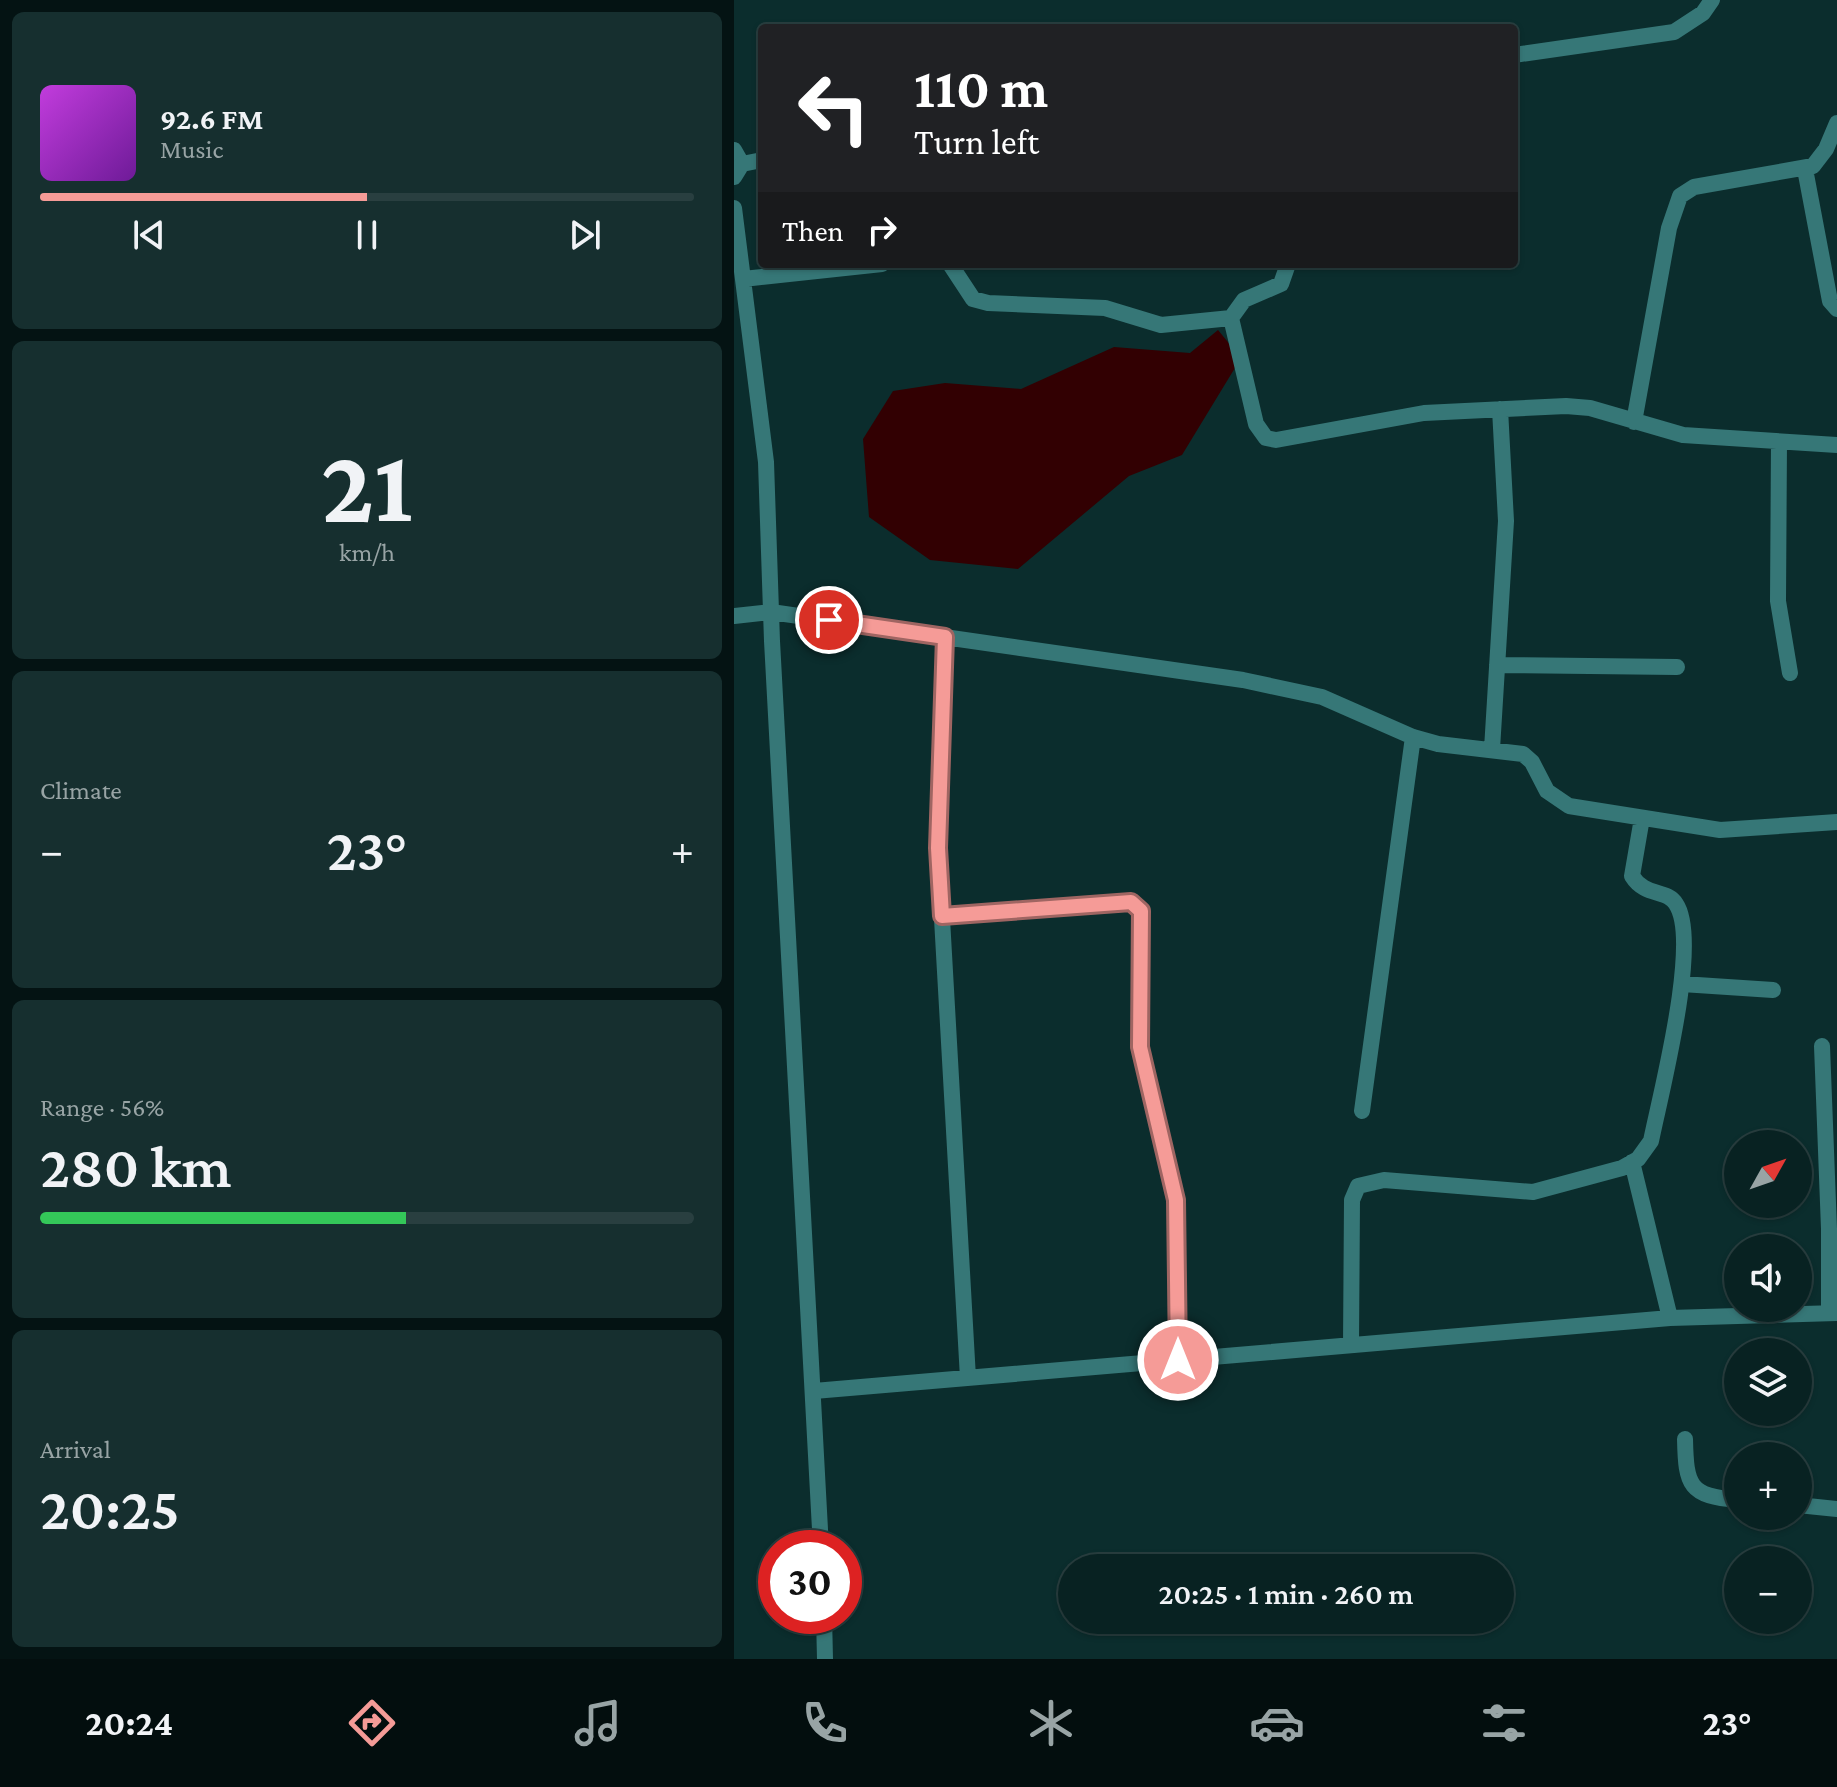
<!DOCTYPE html>
<meta charset="utf-8">
<style>
:root{--surface:#082222;--page:#162f2f;--text:#f1f3f6;--muted:#98a4a5;--line:#293f40;--accent:#f59b97}
body{margin:0;font-family:"Crimson Pro",serif;background:var(--page);color:var(--text);height:100vh;display:flex;flex-direction:column;font-size:30px;white-space:nowrap}
*{box-sizing:border-box;margin:0}
p{font-size:26px;color:var(--muted)}
.icon{flex:none;width:44px;height:44px;fill:none;stroke:currentColor;stroke-width:2;stroke-linecap:round;stroke-linejoin:round}
.map{position:relative;flex:1;overflow:hidden}
.panel{display:flex;flex-direction:column;gap:12px;padding:12px;background:#041313;width:734px}
.panel>*{flex:none}
.top-card{position:absolute;left:24px;top:24px;width:760px;height:244px;border-radius:8px;box-shadow:0 2px 6px #0004,0 0 0 2px var(--line);background:#202124;color:#fff;overflow:hidden}
.needle{width:52px;rotate:50deg}
.fabs{position:absolute;left:990px;top:1130px;display:grid;gap:16px}
.fabs a{display:grid;place-items:center;width:88px;height:88px;border-radius:50%;background:var(--surface);box-shadow:0 2px 6px #0004,0 0 0 2px var(--line);font-size:40px}
.speed{position:absolute;left:24px;top:1530px;display:flex;gap:16px;font-size:40px;font-weight:700;text-align:center}
.speed>*{display:grid;place-content:center;width:104px;height:104px;border-radius:50%;background:var(--surface);box-shadow:0 2px 6px #0004,0 0 0 2px var(--line);line-height:1}
.speed .limit{border:12px solid #d22;background:#fff;color:#111}
.pin{position:absolute;display:grid;place-items:center;width:68px;height:68px;color:#fff;margin:-34px;border:4px solid #fff;border-radius:50%;box-shadow:0 2px 8px #0007}
.me{position:absolute;width:88px;margin:-44px;rotate:0deg;stroke-linejoin:round;filter:drop-shadow(0 0 6px #0008)}
.turn{display:flex;align-items:center;gap:28px;height:168px;padding:0 24px;font-size:36px}
.turn .icon{width:104px;height:104px;stroke-width:2.5}
.turn b{display:block;font-size:56px;line-height:68px}
.then{display:flex;align-items:center;height:76px;padding:0 24px;background:#0003;gap:16px;font-size:30px}
.big{font-size:60px;font-weight:600;line-height:1.1}
.panel .widget{flex:1;display:flex;flex-direction:column;justify-content:center;gap:12px;min-width:0;padding:0 28px;border-radius:12px;background:var(--page)}
.panel .dial{align-items:center;gap:0}
.dial b{font-size:104px;line-height:1}
.song{display:flex;align-items:center;gap:24px}
.cover{width:96px;height:96px;border-radius:12px;background:linear-gradient(135deg,hsl(290 70% 55%),hsl(280 70% 35%))}
.played{height:8px;border-radius:4px;background:linear-gradient(90deg,var(--accent) 50%,var(--line) 50%)}
.keys{display:flex;justify-content:space-around;direction:ltr}
.heat{display:flex;justify-content:space-between;align-items:center;font-size:44px;direction:ltr}
.charge{height:12px;border-radius:6px;background:linear-gradient(90deg,#34c759 56%,var(--line) 0)}
.trip{position:absolute;left:324px;top:1554px;width:456px;height:80px;border-radius:40px;background:var(--surface);box-shadow:0 2px 6px #0004,0 0 0 2px var(--line);font-weight:600;line-height:80px;text-align:center}
.tabs{display:flex;height:128px;justify-content:space-around;align-items:center;background:#030e0e;color:var(--muted)}
.tabs .icon{width:56px;height:56px}
.tabs .current{color:var(--accent)}
.tabs b{font-size:36px;color:var(--text)}
main{display:flex;flex:1;min-height:0}
.map>svg:first-child{display:block}
.water{fill:#320002}
.lines{fill:none;stroke-linecap:round;stroke-linejoin:round}
.service{stroke:#367777;stroke-width:16}
.minor{stroke:#367777;stroke-width:16}
.route-casing{stroke:#9f6562;stroke-width:20}
.route{stroke:#f59b97;stroke-width:14}
</style>
<main>
<section class="panel">
<div class="widget">
<div class="song"><i class="cover"></i><div><b>92.6 FM</b><p>Music</p></div></div>
<div class="played"></div>
<div class="keys"><svg class="icon" aria-label="previous" viewBox="0 0 24 24"><path d="M18 5L8 12l10 7zM5 5v14"/></svg><svg class="icon" aria-label="pause" viewBox="0 0 24 24"><path d="M8 5v14M16 5v14"/></svg><svg class="icon" aria-label="next" viewBox="0 0 24 24"><path d="M6 5l10 7-10 7zM19 5v14"/></svg></div>
</div>
<div class="widget dial"><b>21</b><p>km/h</p></div>
<div class="widget"><p>Climate</p>
<div class="heat"><a>−</a><b class="big">23°</b><a>+</a></div>
</div>
<div class="widget"><p>Range · 56%</p><b class="big">280 km</b><div class="charge"></div></div>
<div class="widget"><p>Arrival</p><b class="big">20:25</b></div>
</section>
<div class="map">
<svg width="1103" height="1659" viewBox="0 0 1103 1659">
<rect width="100%" height="100%" fill="#0b2d2d"/>
<path class="water" d="M484 330 507 358 448 455 395 476 284 569 196 560 135 517 129 439 159 391 211 383 287 389 380 347 456 353Z"/>
<g class="lines">
<path class="service" d="M0 150 8 164"/>
<path class="minor" d="M780 55 940 32 969 13 978 0
M1071 169 1096 301 1103 309
M0 177 8 164 28 160
M0 208 32 462 38 641 87 1548
M216 264 239 299 254 303 371 308 427 325 497 318
M554 264 547 284 510 300 497 318 522 424 532 438 542 440 690 413 832 406 856 408 949 435 1103 445
M9 279 148 264
M900 422 935 228 946 196 960 187 1079 166 1092 149 1103 123
M1045 442 1044 601 1056 673
M0 616 37 612 509 680 588 697 679 737 704 744 789 754 798 762 813 791 835 806 986 830 1103 822
M211 637 204 848 234 1378
M763 665 943 667
M758 749 772 521 766 409
M208 916 397 902 407 911 406 1047 442 1200 444 1360
M948 984 1039 990
M1088 1046 1095 1229V1313
M628 1111 679 737
M898 1162 936 1318
M617 1345 618 1200 624 1186 650 1180 799 1192 888 1168 904 1159 917 1141C926 1096 967 941 942 904 933 889 911 897 898 876L908 818
M80 1391 936 1318 1103 1313
M951 1439C952 1486 955 1496 1004 1500
M1064 1505 1103 1509
M90 1616 91 1659"/>
</g>
<g class="lines">
<defs>
<path id="route" d="M95 620 211 637 204 848 208 916 397 902 407 911 406 1047 442 1200 444 1360"/>
</defs>
<use href="#route" class="route-casing"/>
<use href="#route" class="route"/>
</g>
</svg>
<div class="fabs">
<a><svg class="needle" viewBox="-14 -14 28 28"><path d="M0-13l5 13h-10z" fill="#e53935"/><path d="M0 13l5-13h-10z" fill="#98a4a5"/></svg></a>
<a><svg class="icon" aria-label="sound" viewBox="0 0 24 24"><path d="M4 9h4l5-4v14l-5-4H4zM17 9q2 3 0 6"/></svg></a>
<a><svg class="icon" aria-label="layers" viewBox="0 0 24 24"><path d="M12 4l9 5-9 5-9-5zM3 14l9 5 9-5"/></svg></a>
<a>+</a>
<a>−</a>
</div>
<div class="speed"><div class="limit">30</div></div>
<div class="pin" style="left:95px;top:620px;background:#d93025"><svg class="icon" aria-label="arrive" viewBox="0 0 24 24"><path d="M6 21V4h12l-3 4 3 4H6"/></svg></div>
<svg class="me" style="left:444px;top:1360px" viewBox="-20 -20 40 40"><circle r="17" fill="#f59b97" stroke="#fff" stroke-width="3"/><path d="M0-11L8 9 0 5-8 9z" fill="#fff"/></svg>
<div class="trip">20:25 · 1 min · 260 m</div>
<div class="top-card">
<div class="turn"><svg class="icon" aria-label="left" viewBox="0 0 24 24"><path d="M17 20v-9H6M10 6l-5 5 5 5"/></svg><div><b>110 m</b>Turn left</div></div>
<div class="then">Then<svg class="icon" aria-label="right" viewBox="0 0 24 24"><path d="M7 20v-9h11M14 6l5 5-5 5"/></svg></div>
</div>
</div>
</main>
<nav class="tabs">
<b>20:24</b>
<svg class="icon current" aria-label="directions" viewBox="0 0 24 24"><path d="M12 3l9 9-9 9-9-9zM9 14v-3h6M13 9l2 2-2 2"/></svg>
<svg class="icon" aria-label="music" viewBox="0 0 24 24"><path d="M9 18V5l10-2v13"/><circle cx="6" cy="18" r="3"/><circle cx="16" cy="16" r="3"/></svg>
<svg class="icon" aria-label="phone" viewBox="0 0 24 24"><path d="M5 4h4l2 5-3 2q2 4 5 5l2-3 5 2v4C11 20 4 13 5 4z"/></svg>
<svg class="icon" aria-label="climate" viewBox="0 0 24 24"><path d="M12 3v18M4 7l16 10M4 17L20 7"/></svg>
<svg class="icon" aria-label="car" viewBox="0 0 24 24"><path d="M5 17H2v-5l4-1 3-4h7l3 4 3 1v5h-3M9 17h6M6 11h13"/><circle cx="7" cy="17" r="2"/><circle cx="17" cy="17" r="2"/></svg>
<svg class="icon" aria-label="filters" viewBox="0 0 24 24"><path d="M4 7h16M4 17h16"/><circle cx="9" cy="7" r="2"/><circle cx="15" cy="17" r="2"/></svg>
<b>23°</b>
</nav>
